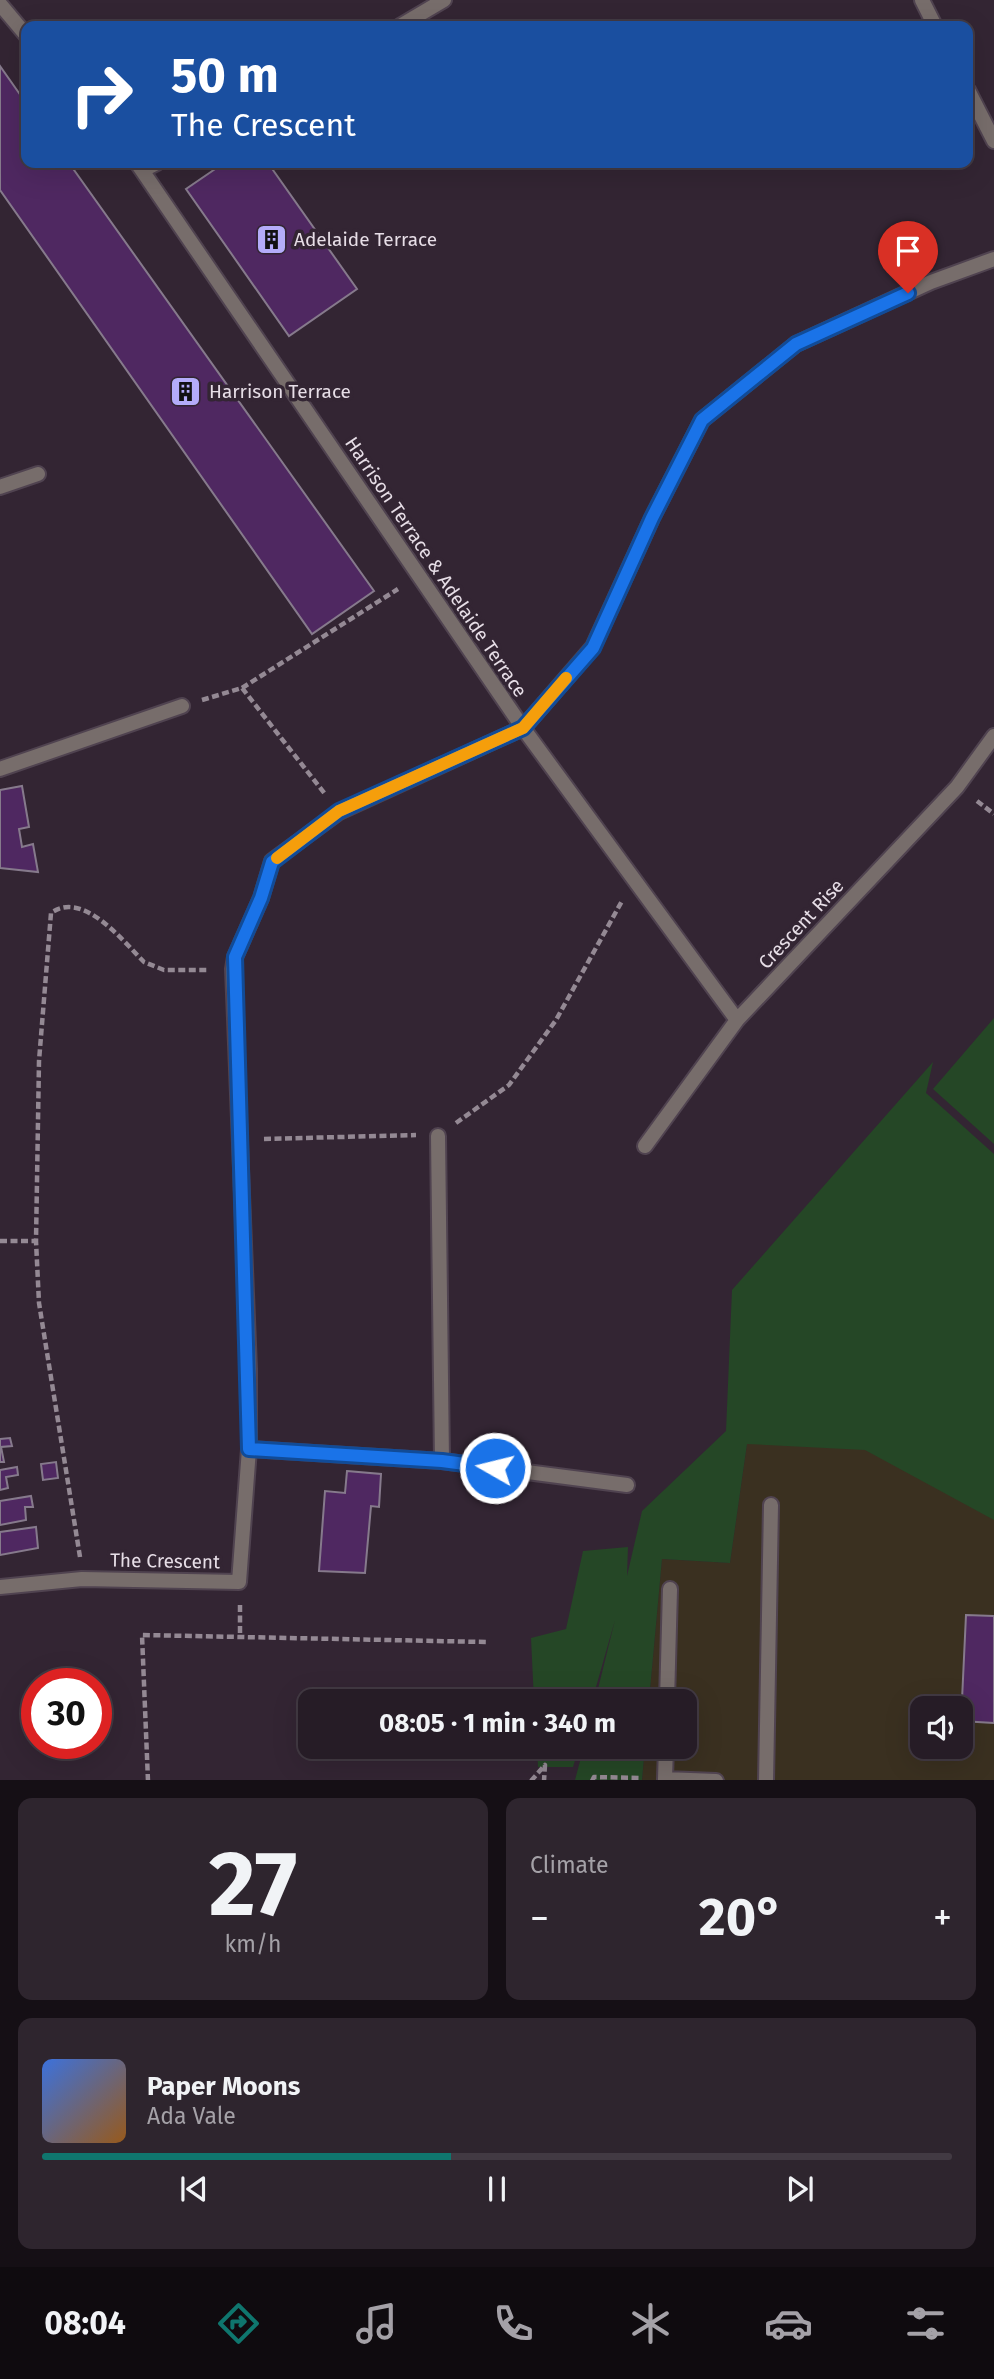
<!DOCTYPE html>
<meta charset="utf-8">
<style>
:root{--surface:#261c26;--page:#2e252e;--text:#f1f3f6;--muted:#a4a1a7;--line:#423a43;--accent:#0f766e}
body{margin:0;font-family:"Fira Sans",sans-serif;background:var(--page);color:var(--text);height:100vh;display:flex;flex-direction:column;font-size:26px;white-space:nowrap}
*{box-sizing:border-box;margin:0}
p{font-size:23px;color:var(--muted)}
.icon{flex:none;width:38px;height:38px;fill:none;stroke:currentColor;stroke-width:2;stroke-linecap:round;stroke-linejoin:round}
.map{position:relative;height:1780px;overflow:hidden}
.drawer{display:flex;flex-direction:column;gap:18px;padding:18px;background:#150f15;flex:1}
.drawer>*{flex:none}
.guide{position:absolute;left:21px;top:21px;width:952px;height:147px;border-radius:14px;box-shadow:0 7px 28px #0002,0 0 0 2px var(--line);background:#1a4fa0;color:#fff;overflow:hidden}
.buttons{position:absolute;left:910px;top:1696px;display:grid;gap:14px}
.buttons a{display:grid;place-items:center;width:63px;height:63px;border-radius:14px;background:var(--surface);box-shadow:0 7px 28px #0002,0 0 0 2px var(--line);font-size:35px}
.speed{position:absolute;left:21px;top:1668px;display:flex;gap:14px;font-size:35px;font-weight:700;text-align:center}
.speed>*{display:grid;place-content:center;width:91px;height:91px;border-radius:50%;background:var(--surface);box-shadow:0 7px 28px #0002,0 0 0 2px var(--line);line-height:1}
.speed .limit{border:10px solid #d22;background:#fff;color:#111}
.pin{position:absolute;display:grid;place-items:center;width:60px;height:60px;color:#fff;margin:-72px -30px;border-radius:50% 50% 50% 0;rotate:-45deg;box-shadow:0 0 7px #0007}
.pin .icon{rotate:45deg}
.me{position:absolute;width:77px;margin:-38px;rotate:278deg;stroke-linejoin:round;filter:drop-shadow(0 0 5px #0008)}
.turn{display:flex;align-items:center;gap:24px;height:147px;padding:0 35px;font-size:32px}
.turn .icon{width:91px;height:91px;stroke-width:2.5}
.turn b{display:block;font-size:49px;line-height:60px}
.big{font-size:52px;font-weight:700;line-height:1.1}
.drawer .widget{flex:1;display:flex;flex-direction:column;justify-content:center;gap:10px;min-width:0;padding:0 24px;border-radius:14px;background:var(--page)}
.drawer .dial{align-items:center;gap:0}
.dial b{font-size:91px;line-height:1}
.song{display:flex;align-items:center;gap:21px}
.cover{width:84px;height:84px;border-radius:10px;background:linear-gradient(135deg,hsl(220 70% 55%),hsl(30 70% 35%))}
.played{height:7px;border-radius:4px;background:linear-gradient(90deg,var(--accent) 45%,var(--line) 45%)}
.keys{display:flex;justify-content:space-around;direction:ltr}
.heat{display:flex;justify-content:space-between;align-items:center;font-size:38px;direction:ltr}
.drawer .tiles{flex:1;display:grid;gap:18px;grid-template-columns:1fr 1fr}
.widget:last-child{grid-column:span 2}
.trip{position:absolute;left:298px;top:1689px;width:399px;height:70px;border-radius:14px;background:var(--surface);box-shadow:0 7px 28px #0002,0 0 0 2px var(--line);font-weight:700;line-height:70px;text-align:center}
.menu{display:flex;height:112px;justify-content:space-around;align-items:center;background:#0f0b0f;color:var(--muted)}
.menu .icon{width:49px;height:49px}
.menu .active{color:var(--accent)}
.menu b{font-size:32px;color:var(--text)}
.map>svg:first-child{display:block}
.commercial{fill:#3a3020;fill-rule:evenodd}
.green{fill:#254726}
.building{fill:#4f2861;stroke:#867a8c;stroke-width:2}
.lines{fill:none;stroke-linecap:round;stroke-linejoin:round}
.lane-casing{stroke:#504350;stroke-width:18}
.street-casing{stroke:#504350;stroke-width:18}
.path{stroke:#948994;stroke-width:4.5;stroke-dasharray:7 3.5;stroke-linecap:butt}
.lane{stroke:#776d6b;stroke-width:14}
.street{stroke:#776d6b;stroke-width:14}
.route-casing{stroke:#114b97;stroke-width:18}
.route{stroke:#1a73e8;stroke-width:12}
.slow{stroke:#f59e0b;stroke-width:12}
.labels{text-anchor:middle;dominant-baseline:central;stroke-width:7;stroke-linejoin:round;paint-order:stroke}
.poi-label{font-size:19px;fill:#e7dee7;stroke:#332533;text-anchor:start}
.street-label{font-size:19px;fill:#e7dee7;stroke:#332533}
</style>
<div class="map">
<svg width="994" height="1781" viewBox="0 0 994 1781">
<rect width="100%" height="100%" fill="#332533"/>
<path class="commercial" d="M994 1231V1780L642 1781 645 1747 684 1746V1701H649L662 1559 730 1563 747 1444ZM922 1708H961V1746H922Z"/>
<path class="green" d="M994 1018V1144L933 1089Z
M933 1062 926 1093 994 1154V1520L865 1450 747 1444 730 1563 662 1559 649 1701H595L615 1620 592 1701H534L531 1638 566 1629 583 1551 628 1547 627 1576 642 1511 726 1431 732 1290Z
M584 1746 645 1747 642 1780H575Z
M537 1747V1746L579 1747 573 1767H538Z"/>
<path class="building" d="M0 66 26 103V163H69L374 591 312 634 0 190Z
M224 163H268L357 289 289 336 186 189Z
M22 786 29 827 19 829 22 847 33 844 38 872 0 868V790Z
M10 1438 12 1446 1 1447 4 1462H0V1439Z
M56 1462 58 1478 43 1480 41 1464Z
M17 1467 18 1475 6 1477 8 1488 0 1490V1470Z
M347 1471 381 1474 379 1507 371 1506 365 1573 319 1571 325 1491 345 1493Z
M31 1496 33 1507H25L26 1520 0 1525V1501Z
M36 1527 38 1548 0 1555V1532Z
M966 1615 994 1616V1723L961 1721Z"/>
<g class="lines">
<defs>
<path id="lane" d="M0 487 38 474
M667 1701 670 1589
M666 1746 665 1779 716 1781
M766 1781 771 1505"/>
<path id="street" d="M922 0 935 26
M0 4 26 35
M400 26 444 0
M968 90 994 141
M137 163 523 728 737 1020
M143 170 157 163
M0 769 182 706
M438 1136 442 1461
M645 1146 737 1020 957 787 994 736
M249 1449 442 1461 627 1485
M0 1587 82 1579 239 1582 249 1449V1369L233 969 235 957 261 898 272 861 339 812 523 728 593 647 652 518 702 420 796 344 931 282 994 259"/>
</defs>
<use href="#lane" class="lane-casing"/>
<use href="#street" class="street-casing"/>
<path class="path" d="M242 688 398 589
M202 700 242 688 325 794
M977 801 994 814
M456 1123 509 1085 556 1020 622 901
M264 1139 416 1135
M0 1241H36
M80 1557 39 1303 36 1241 39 1061 51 913C83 890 122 940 144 962L164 970H209
M240 1605V1635
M148 1781 142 1635 486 1642
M531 1781 545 1765 544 1781
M592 1781 594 1777 641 1778"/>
<use href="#lane" class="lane"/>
<use href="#street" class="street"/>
</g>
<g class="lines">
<defs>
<path id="route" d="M495 1468 442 1461 249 1449 235 957 261 898 272 862 339 811 523 728 593 648 652 518 702 420 796 344 908 293"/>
</defs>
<use href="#route" class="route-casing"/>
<use href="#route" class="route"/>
<path class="slow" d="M277 858 339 811 523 728 566 678"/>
</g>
<defs>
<symbol id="building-square" viewBox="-11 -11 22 22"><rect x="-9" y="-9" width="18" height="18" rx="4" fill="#b4acf9" stroke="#332533"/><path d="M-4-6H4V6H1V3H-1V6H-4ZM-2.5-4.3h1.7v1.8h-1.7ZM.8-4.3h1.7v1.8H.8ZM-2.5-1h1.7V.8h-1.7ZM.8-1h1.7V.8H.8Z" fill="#111"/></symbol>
</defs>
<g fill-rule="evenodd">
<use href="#building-square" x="254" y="222" width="35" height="35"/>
<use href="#building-square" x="168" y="374" width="35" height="35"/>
</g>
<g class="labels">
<g class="poi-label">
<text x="294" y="239">Adelaide Terrace</text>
<text x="209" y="391">Harrison Terrace</text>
</g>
<g class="street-label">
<text transform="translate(436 567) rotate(56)">Harrison Terrace &amp; Adelaide Terrace</text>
<text transform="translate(801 924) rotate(-47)">Crescent Rise</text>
<text transform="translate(165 1561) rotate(1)">The Crescent</text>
</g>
</g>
</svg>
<div class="buttons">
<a><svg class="icon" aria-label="sound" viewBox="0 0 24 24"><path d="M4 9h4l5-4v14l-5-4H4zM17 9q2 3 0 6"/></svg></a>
</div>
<div class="speed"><div class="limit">30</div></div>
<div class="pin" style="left:908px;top:293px;background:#d93025"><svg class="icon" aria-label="arrive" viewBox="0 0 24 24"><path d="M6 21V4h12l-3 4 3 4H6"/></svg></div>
<svg class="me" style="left:495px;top:1468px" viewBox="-20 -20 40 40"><circle r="17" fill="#1a73e8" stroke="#fff" stroke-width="3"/><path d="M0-11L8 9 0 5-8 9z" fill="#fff"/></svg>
<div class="trip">08:05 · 1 min · 340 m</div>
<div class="guide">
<div class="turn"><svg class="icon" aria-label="right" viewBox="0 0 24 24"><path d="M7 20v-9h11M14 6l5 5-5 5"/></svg><div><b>50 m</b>The Crescent</div></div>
</div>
</div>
<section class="drawer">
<div class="tiles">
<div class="widget dial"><b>27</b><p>km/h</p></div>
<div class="widget"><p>Climate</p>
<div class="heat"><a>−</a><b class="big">20°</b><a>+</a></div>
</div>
<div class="widget">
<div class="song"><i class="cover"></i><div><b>Paper Moons</b><p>Ada Vale</p></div></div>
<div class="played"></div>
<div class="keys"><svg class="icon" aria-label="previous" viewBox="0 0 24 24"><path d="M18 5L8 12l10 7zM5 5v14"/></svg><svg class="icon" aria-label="pause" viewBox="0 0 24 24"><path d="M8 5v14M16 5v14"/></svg><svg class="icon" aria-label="next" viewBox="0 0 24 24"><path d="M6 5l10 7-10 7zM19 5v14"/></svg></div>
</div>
</div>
</section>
<nav class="menu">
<b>08:04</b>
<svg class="icon active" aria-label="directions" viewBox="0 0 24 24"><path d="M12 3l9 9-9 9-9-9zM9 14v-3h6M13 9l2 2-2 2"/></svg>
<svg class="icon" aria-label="music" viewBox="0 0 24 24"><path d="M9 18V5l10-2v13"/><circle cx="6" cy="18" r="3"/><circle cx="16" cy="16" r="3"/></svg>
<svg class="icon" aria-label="phone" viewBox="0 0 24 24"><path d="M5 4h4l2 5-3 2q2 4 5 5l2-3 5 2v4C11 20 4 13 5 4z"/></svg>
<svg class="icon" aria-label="climate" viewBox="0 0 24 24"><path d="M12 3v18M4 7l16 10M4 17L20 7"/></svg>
<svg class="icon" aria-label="car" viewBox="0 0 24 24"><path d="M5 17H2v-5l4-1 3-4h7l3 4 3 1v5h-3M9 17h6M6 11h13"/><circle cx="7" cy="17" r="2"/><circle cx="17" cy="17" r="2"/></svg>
<svg class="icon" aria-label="filters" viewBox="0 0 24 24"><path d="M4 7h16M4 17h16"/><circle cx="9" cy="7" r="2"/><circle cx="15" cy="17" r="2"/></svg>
</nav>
